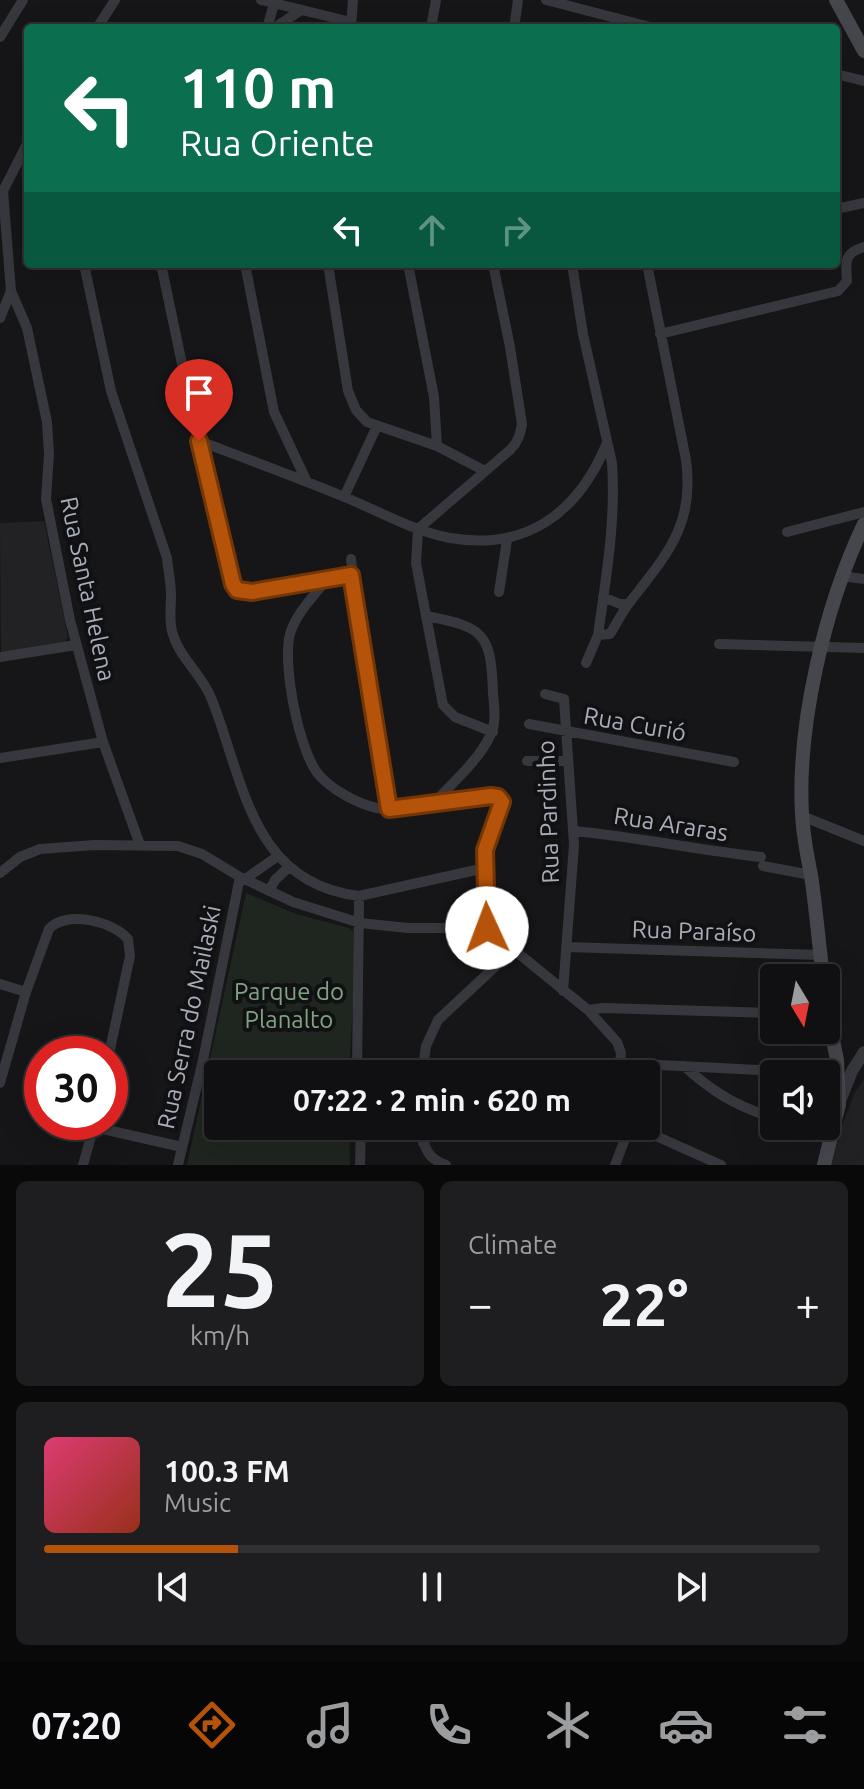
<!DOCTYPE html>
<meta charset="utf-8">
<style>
:root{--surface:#101012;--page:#1e1e20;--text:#f1f3f6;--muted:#9c9d9f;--line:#303032;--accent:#b45309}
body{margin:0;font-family:Ubuntu,sans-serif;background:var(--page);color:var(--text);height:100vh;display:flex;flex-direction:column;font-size:30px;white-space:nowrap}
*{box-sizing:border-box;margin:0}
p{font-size:26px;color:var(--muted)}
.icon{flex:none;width:44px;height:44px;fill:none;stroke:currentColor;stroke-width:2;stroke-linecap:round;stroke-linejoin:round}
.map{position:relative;height:1165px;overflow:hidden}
.panel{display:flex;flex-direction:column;gap:16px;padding:16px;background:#09090a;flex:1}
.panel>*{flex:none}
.banner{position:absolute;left:24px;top:24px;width:816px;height:244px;border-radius:8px;box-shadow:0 8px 32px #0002,0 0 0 2px var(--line);background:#0b6e4f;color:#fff;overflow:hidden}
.needle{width:52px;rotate:170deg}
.controls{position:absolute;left:760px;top:964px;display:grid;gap:16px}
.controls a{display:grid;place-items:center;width:80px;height:80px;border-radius:8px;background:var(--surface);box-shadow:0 8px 32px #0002,0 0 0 2px var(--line);font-size:40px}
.speed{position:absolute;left:24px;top:1036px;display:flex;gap:16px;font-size:40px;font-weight:700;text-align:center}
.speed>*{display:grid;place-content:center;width:104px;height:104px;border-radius:50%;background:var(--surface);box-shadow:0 8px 32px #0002,0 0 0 2px var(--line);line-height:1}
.speed .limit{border:12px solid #d22;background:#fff;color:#111}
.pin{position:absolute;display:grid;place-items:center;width:68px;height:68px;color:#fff;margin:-82px -34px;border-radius:50% 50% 50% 0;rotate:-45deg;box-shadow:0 0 8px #0007}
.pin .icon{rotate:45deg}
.me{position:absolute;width:88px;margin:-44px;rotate:358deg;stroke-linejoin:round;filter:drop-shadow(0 0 6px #0008)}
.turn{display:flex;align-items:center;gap:28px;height:168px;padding:0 24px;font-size:36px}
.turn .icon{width:104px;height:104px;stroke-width:2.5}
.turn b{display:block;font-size:56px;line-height:68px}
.lanes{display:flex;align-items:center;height:76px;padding:0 24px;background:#0003;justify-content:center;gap:40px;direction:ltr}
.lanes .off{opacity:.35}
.big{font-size:60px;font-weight:600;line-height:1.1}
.panel .widget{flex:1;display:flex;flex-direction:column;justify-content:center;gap:12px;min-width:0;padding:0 28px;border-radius:12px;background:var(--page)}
.panel .dial{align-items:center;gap:0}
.dial b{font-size:104px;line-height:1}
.song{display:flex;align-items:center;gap:24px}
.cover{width:96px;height:96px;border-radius:12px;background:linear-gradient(135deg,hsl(340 70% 55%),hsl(10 70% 35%))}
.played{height:8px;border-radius:4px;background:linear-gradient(90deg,var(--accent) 25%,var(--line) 25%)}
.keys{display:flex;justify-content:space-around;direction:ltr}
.heat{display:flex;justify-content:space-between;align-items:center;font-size:44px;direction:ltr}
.panel .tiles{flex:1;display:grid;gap:16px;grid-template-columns:1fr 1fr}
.widget:last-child{grid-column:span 2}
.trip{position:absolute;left:204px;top:1060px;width:456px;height:80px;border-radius:8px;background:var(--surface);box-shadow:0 8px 32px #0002,0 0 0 2px var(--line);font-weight:600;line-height:80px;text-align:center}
.menu{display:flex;height:128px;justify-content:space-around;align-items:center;background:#060607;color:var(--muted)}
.menu .icon{width:56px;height:56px}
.menu .on{color:var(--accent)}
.menu b{font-size:36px;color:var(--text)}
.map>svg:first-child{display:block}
.built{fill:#222225}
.green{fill:#1e261f}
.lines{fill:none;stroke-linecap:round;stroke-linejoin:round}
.minor{stroke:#37383d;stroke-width:10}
.tertiary{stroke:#37383d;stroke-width:12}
.secondary{stroke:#45474d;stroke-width:14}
.route-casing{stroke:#753606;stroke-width:20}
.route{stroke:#b45309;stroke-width:14}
.labels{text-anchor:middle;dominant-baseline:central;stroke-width:8;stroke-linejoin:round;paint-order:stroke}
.street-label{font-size:24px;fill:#a8adb8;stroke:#111113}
.park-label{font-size:24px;fill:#7fa381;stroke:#111113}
</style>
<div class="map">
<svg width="864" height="1165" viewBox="0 0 864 1165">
<rect width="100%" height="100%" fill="#161618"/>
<path class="built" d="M44 521 68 637 64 643 1 652 0 523Z
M864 1079V1165H831L841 1128 854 1094Z"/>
<path class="green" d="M246 893 296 914 349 928 353 932V1003L349 1074H218V1126H349L350 1165H187Z"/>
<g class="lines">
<path class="minor" d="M261 0 351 22
M546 0 654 28
M351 26 353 0
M97 28 115 0
M267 28 274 4
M274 28 300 11
M431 28 436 0
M514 28 518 0
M0 37 23 0
M836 74 864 81
M28 142 3 191 11 291 27 328 47 422 49 454 46 499 70 620 103 742 140 845
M836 209 864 203
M84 264 111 391 167 558C168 570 171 582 171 595 171 607 169 619 172 631 178 657 203 675 212 700 244 781 251 883 359 896L485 868
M161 264 203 464 233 584 237 590 252 592 351 575
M245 264 274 412 307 482
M328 264 348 391 356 410 367 422 437 446 483 470
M408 264 434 397 437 446
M572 264 583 334 612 463C616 521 606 578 598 635
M0 318 11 291
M660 334 838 291 847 281C846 263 843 253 864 247
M199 441C247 459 294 476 342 496 377 510 412 531 450 538 527 551 578 513 607 443
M344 497 377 426
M418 529 510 450C518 442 520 435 522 424L510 347 493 264
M418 529 416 563 443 705 455 717 493 732
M787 532 864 512
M351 559 356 606 389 809
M841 576 864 579
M327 579C314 596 296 613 290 634 282 664 299 752 319 775 332 790 358 804 377 808 401 813 454 800 480 796H491L500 799 502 806 485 850 487 928
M499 592 507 540
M603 597 620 604H628
M426 616C485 627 491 634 493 693 494 706 497 723 490 736 478 761 453 782 434 803
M719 644 864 648
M0 657 76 645
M586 663 598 635 610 634C617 623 622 612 630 602 667 554 695 525 686 460L647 264
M545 694 564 699 574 845 563 991
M529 724 734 762
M0 758 103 742
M527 761H568
M802 816 864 841
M574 831C637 837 698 850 761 857
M763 866 811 875
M0 873 20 857 40 849 95 845 178 846 202 854 240 877 293 902 360 923 408 928H487L588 1010 617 1042 621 1053 620 1063
M245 879 278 856
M269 891 275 880 289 867
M567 947 820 955
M0 984 26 992
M588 1010 603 1008 774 1013
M620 1063 838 1074
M684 1066C714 1093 736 1106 774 1118
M357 1074 359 896
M422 1074 426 1046 438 1020 513 950
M602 1074 620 1063
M0 1083 26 992 49 929C66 910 113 921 128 939L130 956 109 1054
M422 1126C423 1146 426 1158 446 1165
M560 1126 569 1128 605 1126
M625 1126 638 1128 721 1165
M94 1127 182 1147
M423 1143 437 1126
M83 1165 95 1122
M178 1165 203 1060 240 877
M360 1165 361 1126
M615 1165 630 1126"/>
<path class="tertiary" d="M840 1101 852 1071 864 1052"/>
<path class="secondary" d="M836 0 864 51
M823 978C819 944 816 909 811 875 807 855 803 835 802 814 797 724 825 606 864 524
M824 1165 839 1104 837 1060 826 1006"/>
</g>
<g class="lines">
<defs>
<path id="route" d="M199 441 233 584 237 590 252 592 351 575 389 809 491 796 498 797 502 802 485 850 487 928"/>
</defs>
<use href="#route" class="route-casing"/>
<use href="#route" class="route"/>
</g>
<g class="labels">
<g class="street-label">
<text transform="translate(88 589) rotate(78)">Rua Santa Helena</text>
<text transform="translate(635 724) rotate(10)">Rua Curió</text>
<text transform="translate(548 812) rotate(-92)">Rua Pardinho</text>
<text transform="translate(671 824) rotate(9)">Rua Araras</text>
<text transform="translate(694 931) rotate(2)">Rua Paraíso</text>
<text transform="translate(189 1017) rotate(-78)">Rua Serra do Mailaski</text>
</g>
<g class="park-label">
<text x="289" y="991">Parque do<tspan x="289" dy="28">Planalto</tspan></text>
</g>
</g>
</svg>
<div class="controls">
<a><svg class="needle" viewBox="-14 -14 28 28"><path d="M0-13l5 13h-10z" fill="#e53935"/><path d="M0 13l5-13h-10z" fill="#9c9d9f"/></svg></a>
<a><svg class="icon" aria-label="sound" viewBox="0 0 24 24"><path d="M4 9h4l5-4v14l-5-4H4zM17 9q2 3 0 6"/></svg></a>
</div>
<div class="speed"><div class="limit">30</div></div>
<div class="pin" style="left:199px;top:441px;background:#d93025"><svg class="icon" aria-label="arrive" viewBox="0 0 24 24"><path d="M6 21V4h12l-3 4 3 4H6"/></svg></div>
<svg class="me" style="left:487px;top:928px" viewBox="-20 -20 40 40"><circle r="19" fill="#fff"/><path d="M0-13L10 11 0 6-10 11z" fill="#b45309"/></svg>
<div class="trip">07:22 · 2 min · 620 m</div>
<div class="banner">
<div class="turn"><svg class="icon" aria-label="left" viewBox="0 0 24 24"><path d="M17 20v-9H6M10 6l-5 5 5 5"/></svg><div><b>110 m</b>Rua Oriente</div></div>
<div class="lanes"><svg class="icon" aria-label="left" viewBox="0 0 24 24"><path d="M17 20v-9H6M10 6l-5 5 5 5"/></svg><svg class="icon off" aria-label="ahead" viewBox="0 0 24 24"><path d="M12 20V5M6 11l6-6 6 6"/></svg><svg class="icon off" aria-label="right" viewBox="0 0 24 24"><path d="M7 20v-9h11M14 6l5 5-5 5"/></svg></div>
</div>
</div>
<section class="panel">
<div class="tiles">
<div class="widget dial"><b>25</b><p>km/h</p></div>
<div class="widget"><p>Climate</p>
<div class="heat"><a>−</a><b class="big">22°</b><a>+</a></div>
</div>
<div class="widget">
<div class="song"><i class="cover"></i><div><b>100.3 FM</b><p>Music</p></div></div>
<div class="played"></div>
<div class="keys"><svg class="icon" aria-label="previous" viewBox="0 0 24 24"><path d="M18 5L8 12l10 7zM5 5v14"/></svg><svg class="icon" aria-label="pause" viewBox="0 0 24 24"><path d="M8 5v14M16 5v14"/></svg><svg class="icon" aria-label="next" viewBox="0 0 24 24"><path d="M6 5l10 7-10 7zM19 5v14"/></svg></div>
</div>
</div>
</section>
<nav class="menu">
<b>07:20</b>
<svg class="icon on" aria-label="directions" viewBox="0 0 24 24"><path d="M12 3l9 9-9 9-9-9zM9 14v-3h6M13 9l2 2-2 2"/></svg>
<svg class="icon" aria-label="music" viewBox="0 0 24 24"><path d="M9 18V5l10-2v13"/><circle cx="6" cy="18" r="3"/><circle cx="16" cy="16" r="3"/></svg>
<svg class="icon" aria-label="phone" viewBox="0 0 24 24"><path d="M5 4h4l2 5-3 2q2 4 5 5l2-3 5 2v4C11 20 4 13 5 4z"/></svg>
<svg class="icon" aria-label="climate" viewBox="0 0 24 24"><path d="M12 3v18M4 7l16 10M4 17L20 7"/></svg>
<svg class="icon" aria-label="car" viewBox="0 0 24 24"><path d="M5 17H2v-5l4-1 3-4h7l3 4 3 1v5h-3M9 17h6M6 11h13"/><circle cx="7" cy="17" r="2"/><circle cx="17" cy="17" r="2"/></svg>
<svg class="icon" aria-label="filters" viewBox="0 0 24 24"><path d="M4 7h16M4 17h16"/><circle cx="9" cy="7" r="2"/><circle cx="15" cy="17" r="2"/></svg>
</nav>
